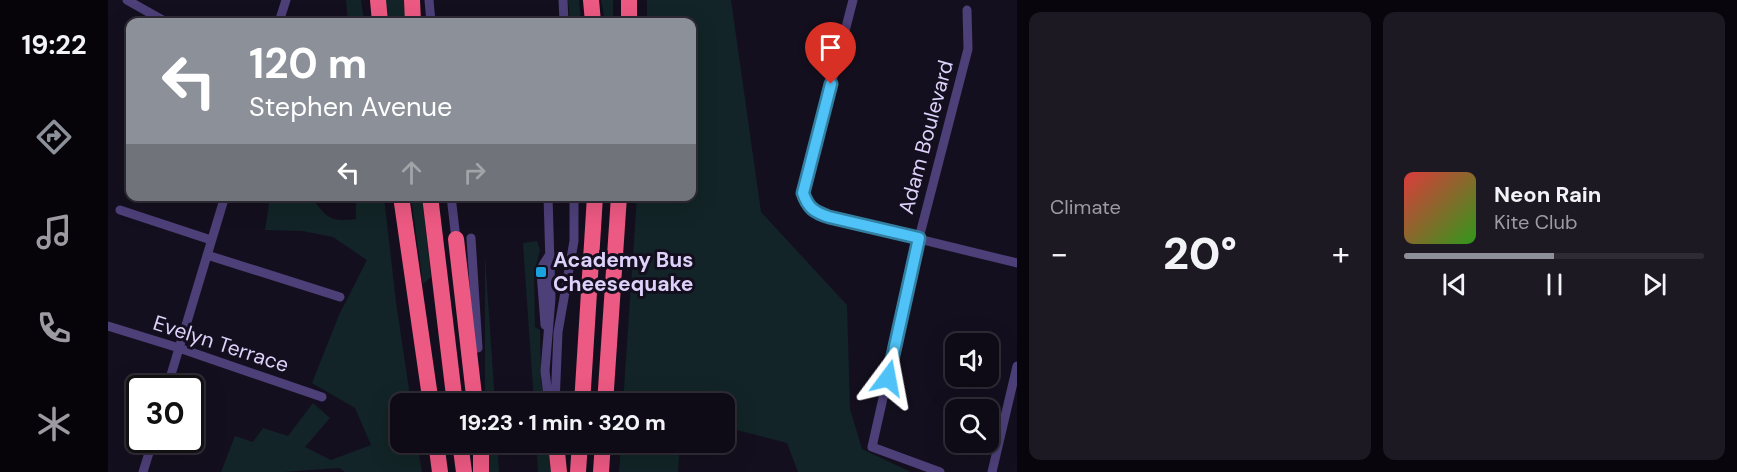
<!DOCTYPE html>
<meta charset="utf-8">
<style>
:root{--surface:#0f0b16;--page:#1d1923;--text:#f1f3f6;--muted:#9b9ba1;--line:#2f2b35;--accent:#8c9099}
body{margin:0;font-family:"DM Sans",sans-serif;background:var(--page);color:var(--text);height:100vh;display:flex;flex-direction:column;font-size:22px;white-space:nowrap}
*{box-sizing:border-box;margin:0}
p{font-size:20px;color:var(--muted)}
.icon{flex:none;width:33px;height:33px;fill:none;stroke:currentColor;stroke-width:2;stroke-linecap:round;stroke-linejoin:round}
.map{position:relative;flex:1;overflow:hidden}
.side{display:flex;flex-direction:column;gap:12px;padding:12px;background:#08060c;width:720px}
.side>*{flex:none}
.hud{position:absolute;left:18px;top:18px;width:570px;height:183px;border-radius:12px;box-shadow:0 6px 24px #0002,0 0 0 2px var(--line);background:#8c9099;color:#fff;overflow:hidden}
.controls{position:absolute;left:837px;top:333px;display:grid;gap:12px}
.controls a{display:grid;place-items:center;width:54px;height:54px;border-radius:12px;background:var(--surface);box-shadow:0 6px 24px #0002,0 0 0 2px var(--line);font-size:30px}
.speed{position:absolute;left:18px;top:375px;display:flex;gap:12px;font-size:30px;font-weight:700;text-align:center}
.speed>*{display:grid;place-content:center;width:78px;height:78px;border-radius:50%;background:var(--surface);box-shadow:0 6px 24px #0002,0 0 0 2px var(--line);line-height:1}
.speed .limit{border:3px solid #111;border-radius:9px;background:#fff;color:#111}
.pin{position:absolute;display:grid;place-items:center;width:51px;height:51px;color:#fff;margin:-62px -26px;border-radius:50% 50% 50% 0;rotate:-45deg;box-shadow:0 0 6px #0007}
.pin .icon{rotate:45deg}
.me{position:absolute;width:66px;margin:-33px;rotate:13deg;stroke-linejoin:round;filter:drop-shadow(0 0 4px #0008)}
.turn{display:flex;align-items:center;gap:21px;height:126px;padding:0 24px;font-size:27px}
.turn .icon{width:78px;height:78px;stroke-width:2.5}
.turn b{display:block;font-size:42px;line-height:51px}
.lanes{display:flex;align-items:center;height:57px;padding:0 24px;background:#0003;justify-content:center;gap:30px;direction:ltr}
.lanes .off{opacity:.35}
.big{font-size:45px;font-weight:800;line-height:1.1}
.side .tile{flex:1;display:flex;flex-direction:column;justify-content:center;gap:9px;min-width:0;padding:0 21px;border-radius:12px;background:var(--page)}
.song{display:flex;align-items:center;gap:18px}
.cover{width:72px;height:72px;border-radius:9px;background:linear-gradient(135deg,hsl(0 70% 55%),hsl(110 70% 35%))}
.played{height:6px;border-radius:3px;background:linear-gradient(90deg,var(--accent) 50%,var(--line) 50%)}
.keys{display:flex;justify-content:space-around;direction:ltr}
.heat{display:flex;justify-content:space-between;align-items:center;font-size:33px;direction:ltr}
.side .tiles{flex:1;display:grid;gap:12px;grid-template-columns:repeat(2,1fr)}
.trip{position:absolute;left:282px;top:393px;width:345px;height:60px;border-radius:12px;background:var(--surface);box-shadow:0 6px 24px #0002,0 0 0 2px var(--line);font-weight:800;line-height:60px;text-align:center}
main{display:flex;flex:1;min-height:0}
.dock{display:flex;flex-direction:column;width:108px;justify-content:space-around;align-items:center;background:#060409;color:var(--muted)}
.dock .icon{width:42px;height:42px}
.dock .on{color:var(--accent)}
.dock b{font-size:27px;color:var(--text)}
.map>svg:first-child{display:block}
.green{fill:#122427}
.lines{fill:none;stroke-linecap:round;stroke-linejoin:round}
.street{stroke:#4d3f78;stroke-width:9}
.highway{stroke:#ec5982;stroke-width:16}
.route-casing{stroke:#337fa1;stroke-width:15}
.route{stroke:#4fc3f7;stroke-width:10}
.poi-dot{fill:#19a2de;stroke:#140f1e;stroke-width:2}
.labels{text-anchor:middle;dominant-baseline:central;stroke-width:6;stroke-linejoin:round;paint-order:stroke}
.street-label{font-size:21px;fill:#ded1fa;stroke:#140f1e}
.poi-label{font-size:21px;font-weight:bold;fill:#ded1fa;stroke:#140f1e;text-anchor:start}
</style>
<main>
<nav class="dock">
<b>19:22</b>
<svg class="icon on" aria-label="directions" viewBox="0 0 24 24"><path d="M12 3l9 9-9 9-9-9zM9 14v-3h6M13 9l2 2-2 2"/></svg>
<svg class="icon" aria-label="music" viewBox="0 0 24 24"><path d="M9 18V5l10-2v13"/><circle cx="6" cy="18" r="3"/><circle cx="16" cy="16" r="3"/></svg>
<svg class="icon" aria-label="phone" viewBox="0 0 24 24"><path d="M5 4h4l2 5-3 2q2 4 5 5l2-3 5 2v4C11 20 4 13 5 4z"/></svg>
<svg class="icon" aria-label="climate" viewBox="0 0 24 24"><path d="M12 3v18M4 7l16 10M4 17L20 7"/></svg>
</nav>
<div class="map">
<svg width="909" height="472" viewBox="0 0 909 472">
<rect width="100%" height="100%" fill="#140f1e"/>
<path class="green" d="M238 0H253L256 22H240Z
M277 0H296L298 22H280Z
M460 0H471L473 22H462Z
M493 0H505V22H497Z
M539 0H623L653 212 739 305 742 409 754 449 803 472H690L679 443 617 427 616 404 515 403 529 197 584 196V22H539Z
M154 197H203C220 218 220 222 248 219V203L251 197H276L288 302 303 403 292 404V442L309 443 314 472H237L231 468 175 472H113L127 436 145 442 155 428 180 436 205 403 222 418 197 447 223 460 263 445 247 408 204 383 231 315 259 260 225 237 194 231 157 230 161 204Z
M303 197H314L323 277 315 284Z
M429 241 432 250 426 273 427 327 432 330 433 380 436 403H426L415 243Z
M377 256 387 403H377Z
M377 443H389L391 472H376Z
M428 443H442L444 472H430Z
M513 443H572L570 472H511Z"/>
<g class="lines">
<path class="street" d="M19 0 58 22
M321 0 323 22
M455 0 456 22
M745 0 695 193C700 208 706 212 721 217L909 263
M171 22 178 0
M343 196 348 239
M440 196 443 298 437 371 441 404
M12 210 103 240
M363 238 370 348
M99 255 232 297
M437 325 433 272 435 265 442 254
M0 326 71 348 214 397
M59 388 117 196
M447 404 450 332 466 241V196
M35 472 45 440
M832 472 764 447 811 238 860 49 859 10
M884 472 909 366"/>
<path class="highway" d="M270 0 272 22
M304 0 305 22
M483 0 485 22
M521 22V0
M293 196 323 404
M322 196 347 404
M348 239 367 404
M474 404 487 196
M497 404 511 196
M328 442 332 472
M352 442 356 472
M373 442V472
M448 442 451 472
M470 472 472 442
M493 472 495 442"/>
</g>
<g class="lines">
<defs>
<path id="route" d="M723 84 695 193C700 208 706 212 721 217L811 238 780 378"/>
</defs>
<use href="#route" class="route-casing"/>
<use href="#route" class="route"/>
</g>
<rect class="poi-dot" x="427" y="266" width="12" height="12" rx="3"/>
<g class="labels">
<g class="street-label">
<text transform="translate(818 137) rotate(-75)">Adam Boulevard</text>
<text transform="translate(113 344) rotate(18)">Evelyn Terrace</text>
</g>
<g class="poi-label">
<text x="445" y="260">Academy Bus<tspan x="445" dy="24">Cheesequake</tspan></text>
</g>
</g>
</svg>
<div class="controls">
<a><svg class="icon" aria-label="sound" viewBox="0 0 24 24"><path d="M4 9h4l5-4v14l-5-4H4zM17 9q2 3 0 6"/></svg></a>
<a><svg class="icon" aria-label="search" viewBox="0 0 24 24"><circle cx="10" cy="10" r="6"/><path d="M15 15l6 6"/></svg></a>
</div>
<div class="speed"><div class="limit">30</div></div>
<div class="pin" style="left:723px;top:84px;background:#d93025"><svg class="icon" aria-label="arrive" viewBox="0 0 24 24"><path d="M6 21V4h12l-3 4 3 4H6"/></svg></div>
<svg class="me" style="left:780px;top:378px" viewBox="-20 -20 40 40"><path d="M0-17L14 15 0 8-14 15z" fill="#4fc3f7" stroke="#fff" stroke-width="4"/></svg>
<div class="trip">19:23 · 1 min · 320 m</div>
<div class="hud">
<div class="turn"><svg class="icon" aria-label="left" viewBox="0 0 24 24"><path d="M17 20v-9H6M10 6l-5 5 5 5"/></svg><div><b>120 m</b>Stephen Avenue</div></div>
<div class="lanes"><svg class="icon" aria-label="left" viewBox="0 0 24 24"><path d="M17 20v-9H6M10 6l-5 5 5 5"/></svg><svg class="icon off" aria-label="ahead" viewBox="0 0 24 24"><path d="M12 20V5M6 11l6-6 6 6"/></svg><svg class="icon off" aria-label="right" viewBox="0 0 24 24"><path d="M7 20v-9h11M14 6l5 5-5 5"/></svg></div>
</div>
</div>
<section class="side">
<div class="tiles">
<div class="tile"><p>Climate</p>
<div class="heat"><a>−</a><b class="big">20°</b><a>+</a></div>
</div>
<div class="tile">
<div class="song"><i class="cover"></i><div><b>Neon Rain</b><p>Kite Club</p></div></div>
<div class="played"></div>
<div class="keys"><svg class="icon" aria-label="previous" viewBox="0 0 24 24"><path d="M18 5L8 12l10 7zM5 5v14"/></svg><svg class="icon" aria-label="pause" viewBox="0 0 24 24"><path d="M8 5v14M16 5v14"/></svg><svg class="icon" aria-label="next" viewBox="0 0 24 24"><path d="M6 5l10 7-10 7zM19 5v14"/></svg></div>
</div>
</div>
</section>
</main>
